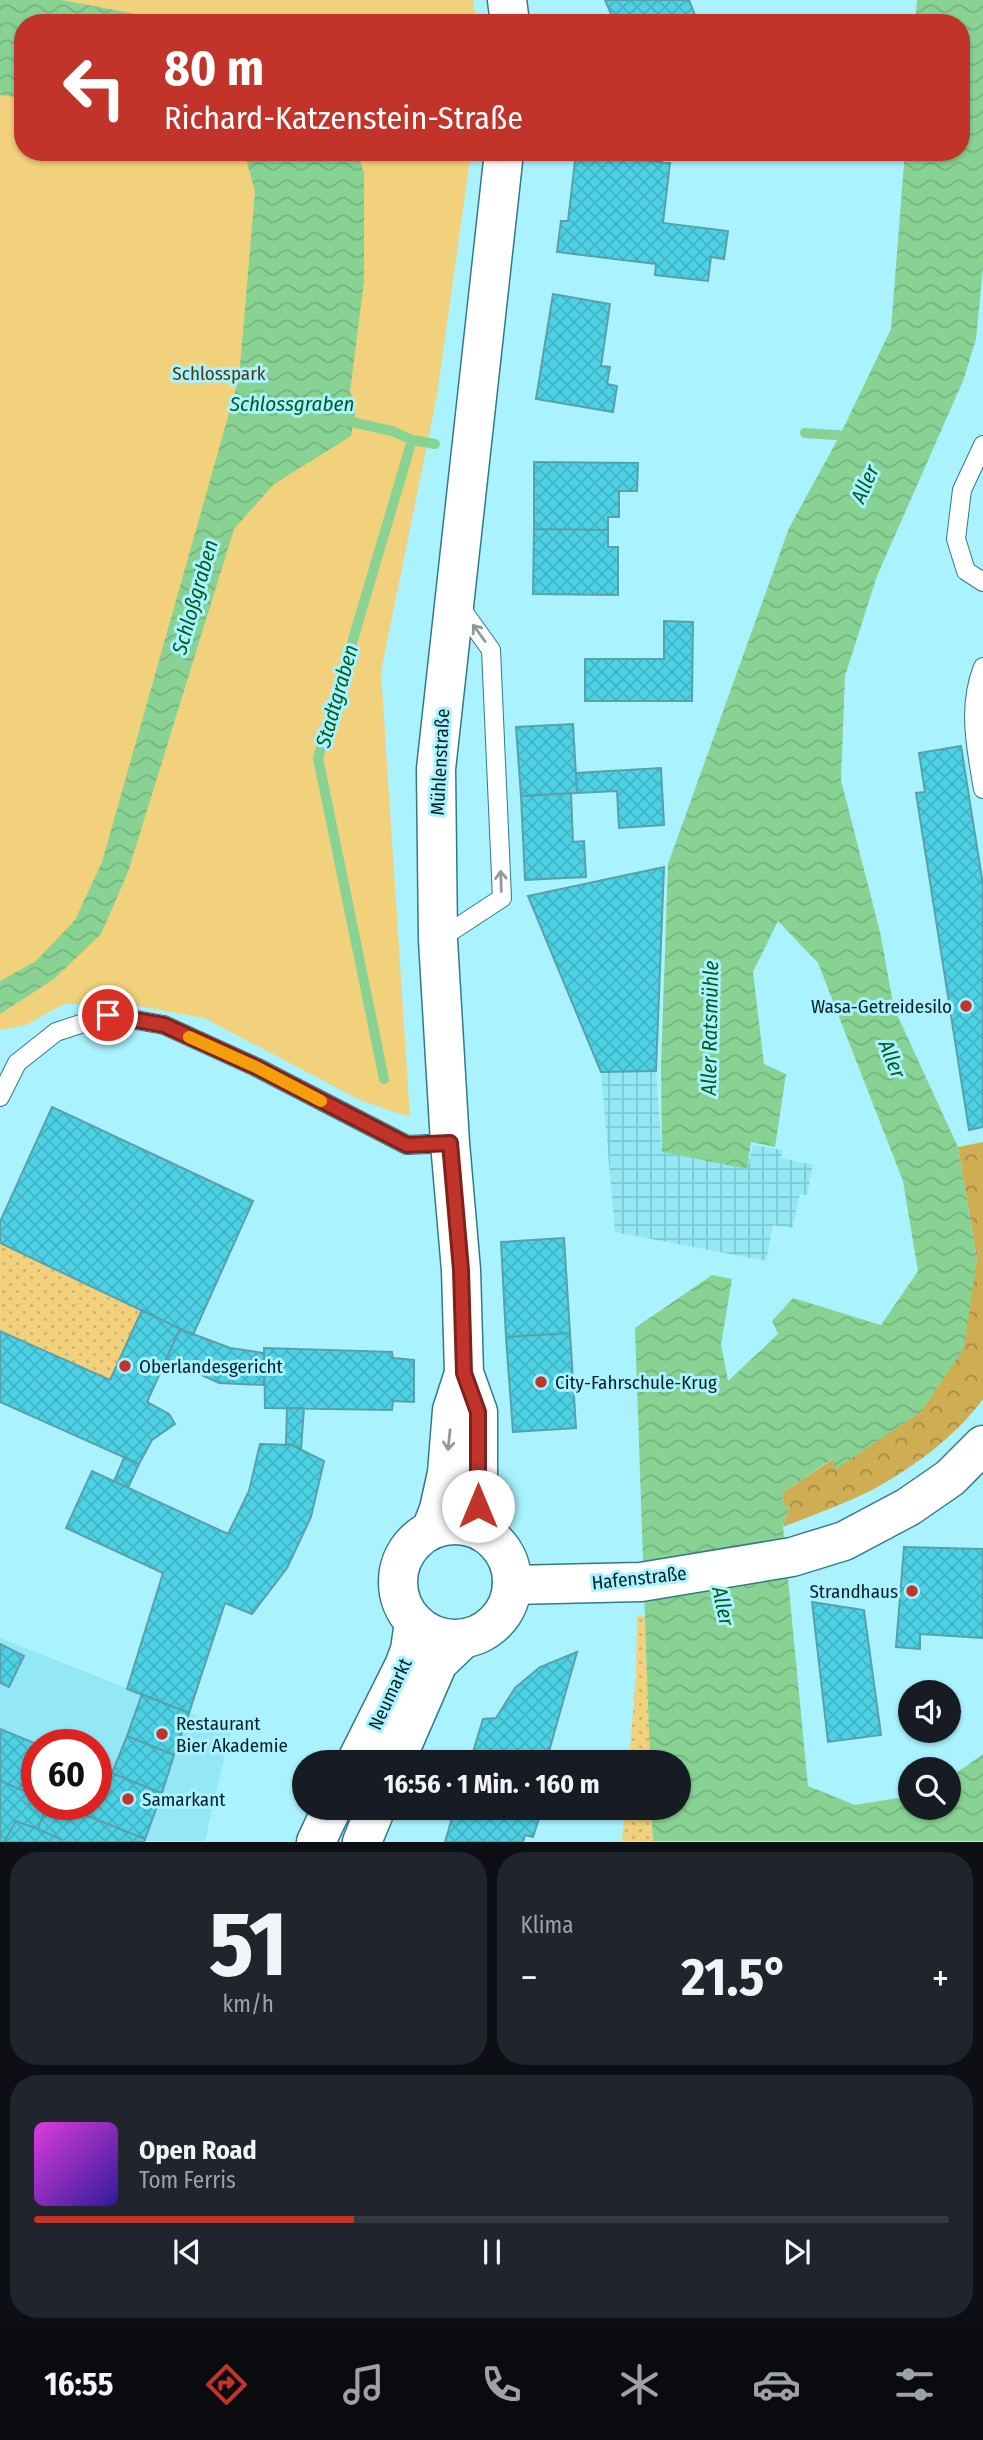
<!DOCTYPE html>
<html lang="de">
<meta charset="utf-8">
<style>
:root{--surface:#171b24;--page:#20242c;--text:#f1f3f6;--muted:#9ea1a6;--line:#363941;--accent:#c2342a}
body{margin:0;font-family:"Fira Sans Condensed",sans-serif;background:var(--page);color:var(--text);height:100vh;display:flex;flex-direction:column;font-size:26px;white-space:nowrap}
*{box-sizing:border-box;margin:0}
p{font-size:23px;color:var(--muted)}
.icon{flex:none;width:38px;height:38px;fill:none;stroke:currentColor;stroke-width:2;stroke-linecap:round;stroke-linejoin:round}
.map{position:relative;height:1842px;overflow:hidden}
.side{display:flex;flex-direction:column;gap:10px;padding:10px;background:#0d0f14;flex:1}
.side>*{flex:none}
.hud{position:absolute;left:14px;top:14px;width:956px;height:147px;border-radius:28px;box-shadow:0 2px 5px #0004;background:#c2342a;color:#fff;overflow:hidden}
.buttons{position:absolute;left:898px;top:1680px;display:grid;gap:14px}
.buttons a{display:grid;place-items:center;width:63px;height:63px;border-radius:50%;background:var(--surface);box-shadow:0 2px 5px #0004;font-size:35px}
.speed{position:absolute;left:21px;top:1729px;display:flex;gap:14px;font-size:35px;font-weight:700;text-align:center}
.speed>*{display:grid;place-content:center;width:91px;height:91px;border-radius:50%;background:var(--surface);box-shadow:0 2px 5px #0004;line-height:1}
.speed .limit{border:10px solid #d22;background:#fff;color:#111}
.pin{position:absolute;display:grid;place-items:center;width:60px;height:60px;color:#fff;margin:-30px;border:4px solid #fff;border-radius:50%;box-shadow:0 2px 7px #0007}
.me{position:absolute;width:77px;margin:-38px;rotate:0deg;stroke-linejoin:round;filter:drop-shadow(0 0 5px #0008)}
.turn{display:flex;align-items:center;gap:24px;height:147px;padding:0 35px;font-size:32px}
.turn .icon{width:91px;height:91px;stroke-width:2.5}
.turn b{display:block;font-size:49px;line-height:60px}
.big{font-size:52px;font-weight:700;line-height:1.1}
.side .tile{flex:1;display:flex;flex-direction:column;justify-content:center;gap:10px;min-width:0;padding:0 24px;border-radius:28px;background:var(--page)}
.side .dial{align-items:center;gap:0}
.dial b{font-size:91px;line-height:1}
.song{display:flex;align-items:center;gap:21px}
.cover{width:84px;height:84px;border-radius:10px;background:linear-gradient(135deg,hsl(300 70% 55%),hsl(250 70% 35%))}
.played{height:7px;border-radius:4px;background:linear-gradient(90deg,var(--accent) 35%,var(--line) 35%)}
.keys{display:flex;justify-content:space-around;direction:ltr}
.heat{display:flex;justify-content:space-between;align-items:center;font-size:38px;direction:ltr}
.side .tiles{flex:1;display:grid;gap:10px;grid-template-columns:1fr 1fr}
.tile:last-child{grid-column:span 2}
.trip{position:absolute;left:292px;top:1750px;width:399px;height:70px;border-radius:35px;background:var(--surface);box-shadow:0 2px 5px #0004;font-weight:700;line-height:70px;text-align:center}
.tabs{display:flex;height:112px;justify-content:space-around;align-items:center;background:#090b0e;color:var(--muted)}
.tabs .icon{width:49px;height:49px}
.tabs .active{color:var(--accent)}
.tabs b{font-size:32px;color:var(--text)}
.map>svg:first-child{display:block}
.built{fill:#94e8f5;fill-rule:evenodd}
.industrial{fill:url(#industrial-grid)}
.grass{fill:url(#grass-dots)}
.forest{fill:url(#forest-crowns)}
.green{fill:#f2d17c}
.water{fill:url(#water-waves)}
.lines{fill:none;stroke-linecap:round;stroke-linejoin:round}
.stream{stroke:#88d394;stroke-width:10}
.building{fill:url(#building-cross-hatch);stroke:#59a0ab;stroke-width:2}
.lane-casing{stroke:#327a85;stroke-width:20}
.secondary-casing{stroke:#327a85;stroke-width:41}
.primary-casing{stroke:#327a85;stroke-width:41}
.lane{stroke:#fff;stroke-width:18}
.secondary{stroke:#fff;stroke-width:38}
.primary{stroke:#fff;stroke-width:38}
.oneway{stroke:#8e9b9d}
.route-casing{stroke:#7e221b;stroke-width:18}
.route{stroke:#c2342a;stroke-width:12}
.slow{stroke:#f59e0b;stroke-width:12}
.poi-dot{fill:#c2342a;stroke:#aaf2fe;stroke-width:2.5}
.labels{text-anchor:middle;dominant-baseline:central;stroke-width:6;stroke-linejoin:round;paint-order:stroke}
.park-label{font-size:19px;fill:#4a3b15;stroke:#aaf2fe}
.street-label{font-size:19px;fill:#032126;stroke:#aaf2fe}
.poi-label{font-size:19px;fill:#032126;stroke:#aaf2fe;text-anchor:start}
.water-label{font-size:21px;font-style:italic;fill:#005b22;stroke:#aaf2fe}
</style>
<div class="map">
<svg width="983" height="1842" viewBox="0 0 983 1842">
<defs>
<pattern id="industrial-grid" width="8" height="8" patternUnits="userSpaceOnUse" patternTransform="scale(1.75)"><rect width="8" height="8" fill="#94e8f5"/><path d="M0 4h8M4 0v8" fill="none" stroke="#7ec7d2"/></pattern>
<pattern id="grass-dots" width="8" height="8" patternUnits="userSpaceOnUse" patternTransform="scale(1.75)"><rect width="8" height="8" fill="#f2d17c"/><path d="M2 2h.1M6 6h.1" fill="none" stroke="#ceb36b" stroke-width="1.8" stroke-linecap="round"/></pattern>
<pattern id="forest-crowns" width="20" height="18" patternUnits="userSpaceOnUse" patternTransform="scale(1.75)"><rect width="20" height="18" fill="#cfad52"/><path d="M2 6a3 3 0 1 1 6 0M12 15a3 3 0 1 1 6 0" fill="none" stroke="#a68c44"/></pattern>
<pattern id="water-waves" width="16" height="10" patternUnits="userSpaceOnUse" patternTransform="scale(1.75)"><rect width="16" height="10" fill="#88d394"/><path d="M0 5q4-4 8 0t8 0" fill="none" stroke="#74b57f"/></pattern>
<pattern id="building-cross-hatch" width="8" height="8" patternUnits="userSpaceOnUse" patternTransform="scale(1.75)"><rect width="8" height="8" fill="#4dd2e5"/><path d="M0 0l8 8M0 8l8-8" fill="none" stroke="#42b4c4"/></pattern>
</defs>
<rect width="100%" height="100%" fill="#aaf2fe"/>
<path class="built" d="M0 1638 197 1716 230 1733 205 1841H0ZM37 1745H96V1804H37Z"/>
<path class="industrial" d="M656 1071 662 1152 747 1169 753 1145 783 1150 781 1158 813 1165 807 1195 800 1194 792 1228 773 1225 766 1261 615 1232 601 1072Z"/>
<path class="grass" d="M0 1243 142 1310 110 1380 0 1331Z
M637 1615 645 1617 650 1762H629L636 1674Z
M625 1808H651L653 1841H622Z"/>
<path class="forest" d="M983 1142V1399C956 1436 914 1467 874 1489 845 1504 813 1515 783 1527L789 1506 783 1507 782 1493 833 1459 836 1468 977 1259 958 1147Z"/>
<path class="green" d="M0 0H473L477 23H23V152H471L437 395 381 672 410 1117 362 1101 204 1018 127 1004H64L26 1025 0 1030Z"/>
<path class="water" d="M0 0H61L185 23H23V98L0 95Z
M917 0H983V267L976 339 963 381 877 576 845 676 841 780 880 932 894 1008 958 1147 977 1259 964 1348 921 1412 836 1469 832 1459 782 1493 783 1506H789L783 1527 808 1786 855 1805 910 1796V1808H948L949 1778 983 1754V1841H653L651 1808H679V1762H650L635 1328 712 1275 732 1279 721 1344 728 1381 778 1334 772 1321 793 1298 881 1325 918 1271 903 1181 818 963 778 921 753 972 764 1064 786 1074 775 1147 751 1142 747 1169 662 1152 661 1067 668 864 789 528 840 435 891 329 905 152H961V23H915Z
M244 152H357L364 173V281L350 392 356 407 351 436 274 484 234 529 128 872 101 934 54 979 0 1014V981L36 961 75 920 102 862 239 378 255 191Z"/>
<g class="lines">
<path class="stream" d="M342 420 392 431 412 440 435 444
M805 433 850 436
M384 1079 318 758 412 440"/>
</g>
<path class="building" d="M605 0H689L698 23H615Z
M576 152 670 163 663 223 728 231 724 259 711 257 708 281 655 275 656 264 557 252 561 221H568Z
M625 152H663L662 161 624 156Z
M553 294 610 304 601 366 610 367 607 384 617 386 613 412 536 399Z
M534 462 638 463 637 491H619V517H608V530L534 529Z
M534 529 608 530V547H618V595L533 594Z
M664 621 693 622 692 701H585V659H664Z
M573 724 577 793 521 796 516 727Z
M961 746 983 885V1127L969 1130 916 793 925 792 919 753Z
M661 768 664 825 619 828 617 791 577 793 576 773Z
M571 793 573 842 584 841 586 877 525 880 521 796Z
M664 867 656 1071 601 1072 528 896Z
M52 1107 253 1201 193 1335 0 1243V1222Z
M564 1238 570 1333 506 1337 501 1242Z
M142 1310 180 1329 147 1402 169 1414 175 1424 152 1440 139 1464 0 1402V1331L110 1380Z
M180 1329 230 1348 264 1353V1385L219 1383 166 1359Z
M570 1333 576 1428 513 1432 506 1337Z
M264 1348 392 1352 393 1358 414 1360V1402L393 1401 392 1410 265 1408Z
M287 1408H304L301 1449 292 1445 286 1444Z
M260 1444 292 1445 324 1461 311 1517 287 1568 252 1614 225 1603 189 1713 127 1689 163 1573 66 1528 92 1471 228 1534 249 1491Z
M124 1458 139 1464 128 1488 114 1481Z
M904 1547 983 1549V1638L920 1634V1649L896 1647Z
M812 1602 864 1610 881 1735 828 1742Z
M0 1644 24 1656 9 1687 0 1683Z
M577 1652 546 1762H470L483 1719 496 1718 515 1688 540 1667Z
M142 1694 189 1713 174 1755 127 1736Z
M0 1729 39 1745H37V1796L0 1781Z
M127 1736 174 1755 162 1793 112 1773Z
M96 1767 162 1793 145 1839 58 1804H96Z
M0 1781 37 1796V1804H47L38 1829 16 1821 4 1842H0Z
M47 1804H58L145 1839 144 1842H59L60 1839 38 1829Z
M455 1808H538L542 1809 533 1837 525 1835 523 1842H445Z
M16 1821 38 1829 60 1839 59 1842H4Z"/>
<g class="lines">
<defs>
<path id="lane" d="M983 445 962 490 956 539 966 571 983 582
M983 667C967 707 976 748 983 789
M438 940 502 898 491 650 458 604
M0 1097 17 1063 56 1032 108 1015 164 1025 256 1067 407 1145 450 1143"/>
<path id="secondary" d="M512 1585 641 1582 792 1557 844 1541 908 1507 950 1478 983 1445"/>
<path id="primary" d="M507 0 510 23
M398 1582a57 57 0 1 1 114 0a57 57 0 1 1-114 0Z
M431 1530 439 1509 447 1473 452 1410 464 1373
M484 1533 478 1506V1412L464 1373 461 1270 450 1143 438 940 436 769 504 152
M356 1762 404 1666 410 1650 414 1622
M395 1762 438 1663 463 1639
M316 1842 332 1808
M362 1842 376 1808"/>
</defs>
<use href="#lane" class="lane-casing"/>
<use href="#secondary" class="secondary-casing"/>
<use href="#primary" class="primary-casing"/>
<use href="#lane" class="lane"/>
<use href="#secondary" class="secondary"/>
<use href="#primary" class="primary"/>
</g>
<defs><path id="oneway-shaft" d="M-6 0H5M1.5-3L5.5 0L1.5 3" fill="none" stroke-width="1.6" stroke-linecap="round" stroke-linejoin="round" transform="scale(1.75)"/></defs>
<g class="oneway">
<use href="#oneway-shaft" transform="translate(479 633) rotate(-126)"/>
<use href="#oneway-shaft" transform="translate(501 881) rotate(-92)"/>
<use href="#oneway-shaft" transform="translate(449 1440) rotate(96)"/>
</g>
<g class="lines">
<defs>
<path id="route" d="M108 1015 164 1025 256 1067 407 1145 450 1143 461 1270 464 1373 478 1412V1506"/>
</defs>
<use href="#route" class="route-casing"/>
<use href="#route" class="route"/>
<path class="slow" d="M189 1037 256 1067 321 1101"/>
</g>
<g class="poi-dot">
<circle cx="966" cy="1006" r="7"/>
<circle cx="125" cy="1366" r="7"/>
<circle cx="541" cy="1382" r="7"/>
<circle cx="912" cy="1591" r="7"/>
<circle cx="162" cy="1734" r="7"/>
<circle cx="128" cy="1799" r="7"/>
</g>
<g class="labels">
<g class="park-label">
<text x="219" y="373">Schlosspark</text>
</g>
<g class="street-label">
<text transform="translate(440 762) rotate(-87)">Mühlenstraße</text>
<text transform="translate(639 1578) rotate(-6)">Hafenstraße</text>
<text transform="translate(390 1694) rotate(-65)">Neumarkt</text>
</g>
<g class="poi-label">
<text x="952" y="1006" text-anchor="end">Wasa-Getreidesilo</text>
<text x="139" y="1366">Oberlandesgericht</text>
<text x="555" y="1382">City-Fahrschule-Krug</text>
<text x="898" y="1591" text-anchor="end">Strandhaus</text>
<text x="176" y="1723">Restaurant<tspan x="176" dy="22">Bier Akademie</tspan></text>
<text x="142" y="1799">Samarkant</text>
</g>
<g class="water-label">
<text x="292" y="404">Schlossgraben</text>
<text transform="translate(865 484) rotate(-66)">Aller</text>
<text transform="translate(195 597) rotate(-74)">Schloßgraben</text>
<text transform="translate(337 696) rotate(-74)">Stadtgraben</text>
<text transform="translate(710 1028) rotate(-89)">Aller Ratsmühle</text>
<text transform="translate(892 1059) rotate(68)">Aller</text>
<text transform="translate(723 1606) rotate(78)">Aller</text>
</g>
</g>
</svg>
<div class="buttons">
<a><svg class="icon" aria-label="sound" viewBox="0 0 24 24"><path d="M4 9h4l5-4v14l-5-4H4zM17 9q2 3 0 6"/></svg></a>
<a><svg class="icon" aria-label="search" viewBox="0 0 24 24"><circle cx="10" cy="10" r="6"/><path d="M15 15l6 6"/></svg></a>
</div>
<div class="speed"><div class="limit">60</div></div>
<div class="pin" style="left:108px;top:1015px;background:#d93025"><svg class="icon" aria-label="arrive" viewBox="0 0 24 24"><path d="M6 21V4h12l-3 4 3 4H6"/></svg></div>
<svg class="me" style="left:478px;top:1506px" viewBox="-20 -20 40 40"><circle r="19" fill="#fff"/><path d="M0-13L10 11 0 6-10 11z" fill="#c2342a"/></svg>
<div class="trip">16:56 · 1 Min. · 160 m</div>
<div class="hud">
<div class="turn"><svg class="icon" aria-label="left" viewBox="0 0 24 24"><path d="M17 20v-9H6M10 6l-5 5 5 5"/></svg><div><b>80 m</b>Richard-Katzenstein-Straße</div></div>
</div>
</div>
<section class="side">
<div class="tiles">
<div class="tile dial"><b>51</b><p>km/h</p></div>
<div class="tile"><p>Klima</p>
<div class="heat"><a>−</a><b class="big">21.5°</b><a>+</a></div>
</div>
<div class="tile">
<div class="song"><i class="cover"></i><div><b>Open Road</b><p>Tom Ferris</p></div></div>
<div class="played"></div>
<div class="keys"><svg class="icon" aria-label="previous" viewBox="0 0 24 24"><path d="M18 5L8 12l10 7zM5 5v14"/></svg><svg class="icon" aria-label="pause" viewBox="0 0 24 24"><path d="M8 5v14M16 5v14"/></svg><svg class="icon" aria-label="next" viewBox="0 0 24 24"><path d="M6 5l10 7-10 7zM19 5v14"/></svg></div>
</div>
</div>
</section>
<nav class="tabs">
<b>16:55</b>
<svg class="icon active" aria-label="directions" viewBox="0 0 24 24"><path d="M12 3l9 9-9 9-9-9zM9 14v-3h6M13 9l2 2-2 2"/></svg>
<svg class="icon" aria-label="music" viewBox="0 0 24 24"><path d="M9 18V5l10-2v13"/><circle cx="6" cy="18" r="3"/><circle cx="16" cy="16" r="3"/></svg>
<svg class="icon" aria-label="phone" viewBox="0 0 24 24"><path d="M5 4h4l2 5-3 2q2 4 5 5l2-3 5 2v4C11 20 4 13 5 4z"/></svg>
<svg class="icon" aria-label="climate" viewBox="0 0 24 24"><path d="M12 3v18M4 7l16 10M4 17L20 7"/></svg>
<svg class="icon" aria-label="car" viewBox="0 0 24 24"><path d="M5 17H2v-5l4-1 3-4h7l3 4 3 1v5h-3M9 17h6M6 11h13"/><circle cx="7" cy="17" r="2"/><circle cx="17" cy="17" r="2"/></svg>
<svg class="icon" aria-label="filters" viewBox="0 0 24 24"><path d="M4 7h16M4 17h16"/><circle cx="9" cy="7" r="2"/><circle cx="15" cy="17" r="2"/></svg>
</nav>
